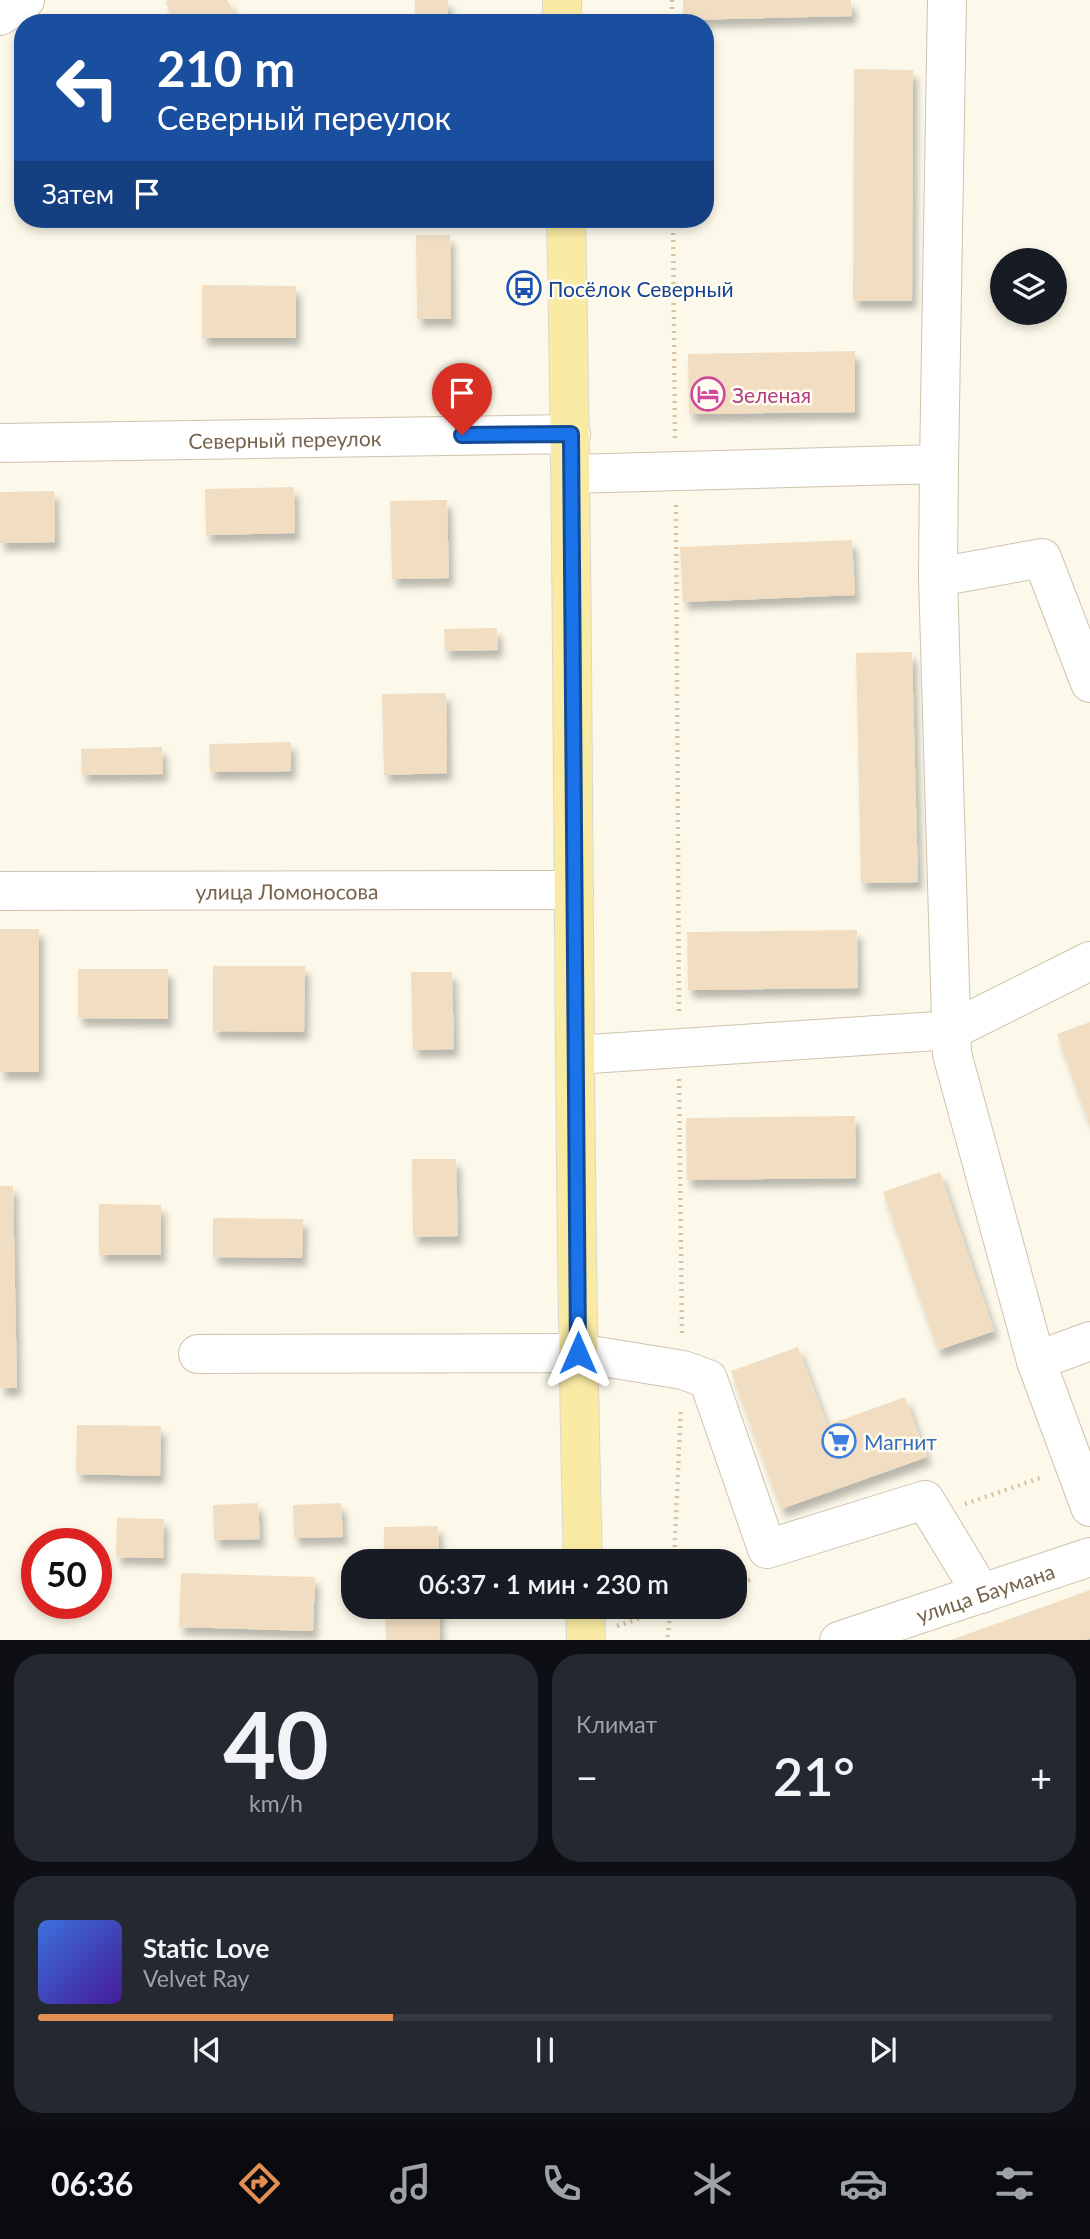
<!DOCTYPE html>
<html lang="ru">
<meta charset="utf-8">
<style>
:root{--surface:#171b24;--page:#242831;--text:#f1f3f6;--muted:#9ea1a6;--line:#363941;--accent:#e38e52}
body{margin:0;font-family:Lato,sans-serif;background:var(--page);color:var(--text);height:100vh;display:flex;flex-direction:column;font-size:26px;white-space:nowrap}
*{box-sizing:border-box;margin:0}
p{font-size:23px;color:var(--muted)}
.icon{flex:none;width:38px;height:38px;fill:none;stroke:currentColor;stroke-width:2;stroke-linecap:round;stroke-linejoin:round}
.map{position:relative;height:1640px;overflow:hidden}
.panel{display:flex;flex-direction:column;gap:14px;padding:14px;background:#0d0f14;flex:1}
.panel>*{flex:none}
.guide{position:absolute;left:14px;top:14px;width:700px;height:214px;border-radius:28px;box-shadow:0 4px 10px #0003;background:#1a4fa0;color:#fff;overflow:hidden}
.fabs{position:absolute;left:990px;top:248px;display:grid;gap:14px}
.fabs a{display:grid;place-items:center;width:77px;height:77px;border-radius:50%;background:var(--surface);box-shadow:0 4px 10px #0003;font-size:35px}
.speed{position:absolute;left:21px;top:1528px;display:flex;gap:14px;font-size:35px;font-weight:700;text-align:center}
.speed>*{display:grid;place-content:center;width:91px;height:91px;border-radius:50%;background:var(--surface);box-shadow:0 4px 10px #0003;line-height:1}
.speed .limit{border:10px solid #d22;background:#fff;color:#111}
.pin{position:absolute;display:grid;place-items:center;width:60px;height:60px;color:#fff;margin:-72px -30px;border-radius:50% 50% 50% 0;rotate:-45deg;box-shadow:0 0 7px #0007}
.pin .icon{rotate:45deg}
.me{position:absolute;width:77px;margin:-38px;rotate:0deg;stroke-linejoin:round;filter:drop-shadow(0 0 5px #0008)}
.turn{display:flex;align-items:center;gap:24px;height:147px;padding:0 28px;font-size:32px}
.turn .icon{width:91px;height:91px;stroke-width:2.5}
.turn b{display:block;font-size:49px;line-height:60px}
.then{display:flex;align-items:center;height:66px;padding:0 28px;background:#0003;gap:14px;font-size:26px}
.big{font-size:52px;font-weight:600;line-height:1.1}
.panel .card{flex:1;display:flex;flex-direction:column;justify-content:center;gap:10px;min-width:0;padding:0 24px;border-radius:28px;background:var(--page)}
.panel .dial{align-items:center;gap:0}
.dial b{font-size:91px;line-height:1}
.song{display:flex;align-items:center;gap:21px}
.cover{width:84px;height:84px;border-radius:10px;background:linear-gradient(135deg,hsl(220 70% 55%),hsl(260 70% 35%))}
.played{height:7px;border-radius:4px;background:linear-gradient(90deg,var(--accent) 35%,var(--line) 35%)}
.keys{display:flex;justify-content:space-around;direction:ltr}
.heat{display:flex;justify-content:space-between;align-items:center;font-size:38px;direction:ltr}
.panel .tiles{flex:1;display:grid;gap:14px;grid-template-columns:1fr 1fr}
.card:last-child{grid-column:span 2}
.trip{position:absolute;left:341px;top:1549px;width:406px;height:70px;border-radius:28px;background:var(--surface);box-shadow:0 4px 10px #0003;font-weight:600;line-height:70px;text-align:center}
.tabs{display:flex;height:112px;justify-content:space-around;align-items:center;background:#090b0e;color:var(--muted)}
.tabs .icon{width:49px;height:49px}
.tabs .on{color:var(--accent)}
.tabs b{font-size:32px;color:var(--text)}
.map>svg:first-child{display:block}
.building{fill:#f1dec2;filter:url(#shadow)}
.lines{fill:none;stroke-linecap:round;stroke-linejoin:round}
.minor-casing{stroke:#cec3af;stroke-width:40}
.major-casing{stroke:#dcd7d1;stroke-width:40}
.path{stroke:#d7c2a4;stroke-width:4.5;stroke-dasharray:2 5;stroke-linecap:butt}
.minor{stroke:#fff;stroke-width:38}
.major{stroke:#f9eaa4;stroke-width:38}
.route-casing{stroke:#114b97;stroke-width:18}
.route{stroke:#1a73e8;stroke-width:12}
.labels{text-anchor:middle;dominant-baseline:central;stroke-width:5;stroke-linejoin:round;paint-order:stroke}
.transit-label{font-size:21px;fill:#164399;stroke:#fffcf0;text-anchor:start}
.hotel-label{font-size:21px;fill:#b23c85;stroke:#fffcf0;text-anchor:start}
.street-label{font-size:21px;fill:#77644d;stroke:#fffcf0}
.shop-label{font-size:21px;fill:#366cbe;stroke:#fffcf0;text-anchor:start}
</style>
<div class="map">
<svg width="1090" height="1641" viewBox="0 0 1090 1641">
<defs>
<filter id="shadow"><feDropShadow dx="4.5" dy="8" stdDeviation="3.5" flood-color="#0004"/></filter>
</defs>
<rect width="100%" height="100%" fill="#fcf9ea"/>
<path class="building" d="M168 0H227L238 19 230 23H176L165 2Z
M415 0H448V23H415Z
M683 0H851L852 16 683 20Z
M854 69 913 70 912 301H853Z
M416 235H450L451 319H417Z
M202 285 296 286V338H202Z
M855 351V412L689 414 688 354Z
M294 487 295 533 206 535 205 489Z
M54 491 55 542 0 543V492Z
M447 500 449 578 392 579 390 501Z
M852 540 855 595 683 602 680 547Z
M497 628 498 650 445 651 444 629Z
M912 652 918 882 861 883 856 653Z
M446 693 447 773 384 775 382 694Z
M291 742V771L210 772 209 744Z
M162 747 163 774 82 775 81 749Z
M0 929H39V1072H0Z
M857 930 858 988 688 990 687 932Z
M213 966H305L304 1032 213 1031Z
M78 969H168V1019L78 1018Z
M411 972H452L454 1049 413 1050Z
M1090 1022V1126L1057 1034Z
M855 1116 856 1178 687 1180 686 1118Z
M412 1159H456L458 1236 413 1237Z
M940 1172 994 1331 938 1350 883 1192Z
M0 1186H13L17 1388H0Z
M99 1204 161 1205V1255H99Z
M213 1218 303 1219 302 1258 213 1257Z
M798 1347 827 1425 905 1397 927 1457 781 1509 731 1371Z
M77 1425 161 1426 160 1476 76 1474Z
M258 1503 260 1539 214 1540 213 1505Z
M341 1503 343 1537 294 1538 293 1505Z
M117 1518 164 1519 163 1558 116 1557Z
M438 1526 439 1561H384V1527Z
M181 1573 315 1577 313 1631 179 1627Z
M1090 1590V1638L1083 1641H948Z
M385 1606H439L440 1641H386Z"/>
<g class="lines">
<defs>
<g id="minor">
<path d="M0 16 25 0"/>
<path id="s1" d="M0 443 571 434"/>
<path d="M939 464 947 0"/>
<path d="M571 474 939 464 938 577 952 1054 1036 1361 1090 1507"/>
<path d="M938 577 1042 558 1090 683"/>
<path id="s2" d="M0 891 574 890"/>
<path d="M575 1055 952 1030 1090 961"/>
<path d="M198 1354 578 1353 683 1370 708 1379 767 1549 925 1500 982 1594"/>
<path d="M1036 1361 1090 1341"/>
<path id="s3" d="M839 1641 1090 1557"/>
</g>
<path id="major" d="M562 0V23
M566 219C576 666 571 1114 583 1561
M585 1606 586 1641"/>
</defs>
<use href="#minor" class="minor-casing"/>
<use href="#major" class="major-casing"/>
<path class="path" d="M672 0V23
M673 219 675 440
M676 505 679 1014
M679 1079 682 1336
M965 1504 1043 1477
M674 1561 681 1408
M735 1585 753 1579
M617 1626 671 1608 667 1641"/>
<use href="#minor" class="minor"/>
<use href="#major" class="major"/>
</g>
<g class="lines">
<defs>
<path id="route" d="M462 435 571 434 578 1353"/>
</defs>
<use href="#route" class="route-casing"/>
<use href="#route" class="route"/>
</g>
<defs>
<symbol id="bus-ring" viewBox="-11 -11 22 22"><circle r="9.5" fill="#fffcf0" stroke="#1a4fb4" stroke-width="1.5"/><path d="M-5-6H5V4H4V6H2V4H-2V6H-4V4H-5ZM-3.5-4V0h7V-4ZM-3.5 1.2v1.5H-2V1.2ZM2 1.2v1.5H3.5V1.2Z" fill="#1a4fb4"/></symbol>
<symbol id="hotel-ring" viewBox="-11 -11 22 22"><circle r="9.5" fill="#fffcf0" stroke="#d1479c" stroke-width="1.5"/><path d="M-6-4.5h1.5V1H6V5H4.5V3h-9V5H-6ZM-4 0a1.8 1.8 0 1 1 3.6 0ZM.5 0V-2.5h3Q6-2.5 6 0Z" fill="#d1479c"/></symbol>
<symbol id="supermarket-ring" viewBox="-11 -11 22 22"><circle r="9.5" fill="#fffcf0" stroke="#3f7fe0" stroke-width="1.5"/><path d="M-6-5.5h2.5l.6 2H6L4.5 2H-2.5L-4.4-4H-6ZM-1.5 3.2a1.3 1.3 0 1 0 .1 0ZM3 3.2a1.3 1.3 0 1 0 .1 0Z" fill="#3f7fe0"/></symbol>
</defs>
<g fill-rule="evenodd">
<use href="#bus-ring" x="505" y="269" width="38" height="38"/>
<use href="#hotel-ring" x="689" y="375" width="38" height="38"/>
<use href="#supermarket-ring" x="820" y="1422" width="38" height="38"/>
</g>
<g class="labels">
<g class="transit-label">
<text x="548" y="288">Посёлок Северный</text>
</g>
<g class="hotel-label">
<text x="732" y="394">Зеленая</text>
</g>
<g class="street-label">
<text stroke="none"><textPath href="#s1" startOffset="285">Северный переулок</textPath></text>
<text stroke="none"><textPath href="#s2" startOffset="287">улица Ломоносова</textPath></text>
<text stroke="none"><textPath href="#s3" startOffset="154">улица Баумана</textPath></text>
</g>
<g class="shop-label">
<text x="864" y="1441">Магнит</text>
</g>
</g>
</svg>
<div class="fabs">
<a><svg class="icon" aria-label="layers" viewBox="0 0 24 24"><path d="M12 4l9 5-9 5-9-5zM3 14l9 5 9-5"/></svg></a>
</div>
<div class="speed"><div class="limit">50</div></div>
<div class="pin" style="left:462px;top:435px;background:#d93025"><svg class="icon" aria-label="arrive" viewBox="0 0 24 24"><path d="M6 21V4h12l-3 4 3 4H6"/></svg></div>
<svg class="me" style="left:578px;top:1353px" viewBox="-20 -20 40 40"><path d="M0-17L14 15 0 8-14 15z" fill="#1a73e8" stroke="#fff" stroke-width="4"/></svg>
<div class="trip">06:37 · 1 мин · 230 m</div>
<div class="guide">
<div class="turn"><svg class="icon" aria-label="left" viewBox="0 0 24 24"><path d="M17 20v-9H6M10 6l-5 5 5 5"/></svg><div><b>210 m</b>Северный переулок</div></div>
<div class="then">Затем<svg class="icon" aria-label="arrive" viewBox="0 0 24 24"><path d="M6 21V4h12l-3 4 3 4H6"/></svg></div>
</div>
</div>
<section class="panel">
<div class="tiles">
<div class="card dial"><b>40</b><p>km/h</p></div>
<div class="card"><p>Климат</p>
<div class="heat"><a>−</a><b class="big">21°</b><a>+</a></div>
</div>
<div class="card">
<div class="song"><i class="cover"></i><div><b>Static Love</b><p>Velvet Ray</p></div></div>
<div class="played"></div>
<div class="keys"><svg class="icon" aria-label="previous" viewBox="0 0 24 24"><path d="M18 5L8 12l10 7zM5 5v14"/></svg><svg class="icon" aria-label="pause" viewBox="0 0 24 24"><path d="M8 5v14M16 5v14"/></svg><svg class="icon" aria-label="next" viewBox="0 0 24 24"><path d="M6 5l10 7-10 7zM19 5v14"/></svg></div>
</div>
</div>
</section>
<nav class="tabs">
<b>06:36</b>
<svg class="icon on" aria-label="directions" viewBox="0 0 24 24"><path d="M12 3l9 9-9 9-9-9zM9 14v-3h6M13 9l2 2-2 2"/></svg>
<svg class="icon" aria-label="music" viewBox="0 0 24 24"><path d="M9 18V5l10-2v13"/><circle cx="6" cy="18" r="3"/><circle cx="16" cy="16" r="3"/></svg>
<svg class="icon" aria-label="phone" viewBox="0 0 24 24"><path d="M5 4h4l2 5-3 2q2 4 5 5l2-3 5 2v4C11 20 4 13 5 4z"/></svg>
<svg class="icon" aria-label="climate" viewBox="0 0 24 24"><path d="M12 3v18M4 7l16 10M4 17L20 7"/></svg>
<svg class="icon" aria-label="car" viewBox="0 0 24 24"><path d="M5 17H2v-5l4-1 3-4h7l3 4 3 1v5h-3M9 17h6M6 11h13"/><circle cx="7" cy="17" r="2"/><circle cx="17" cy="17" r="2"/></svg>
<svg class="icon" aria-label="filters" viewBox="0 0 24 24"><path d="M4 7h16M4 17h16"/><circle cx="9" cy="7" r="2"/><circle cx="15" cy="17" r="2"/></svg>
</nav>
